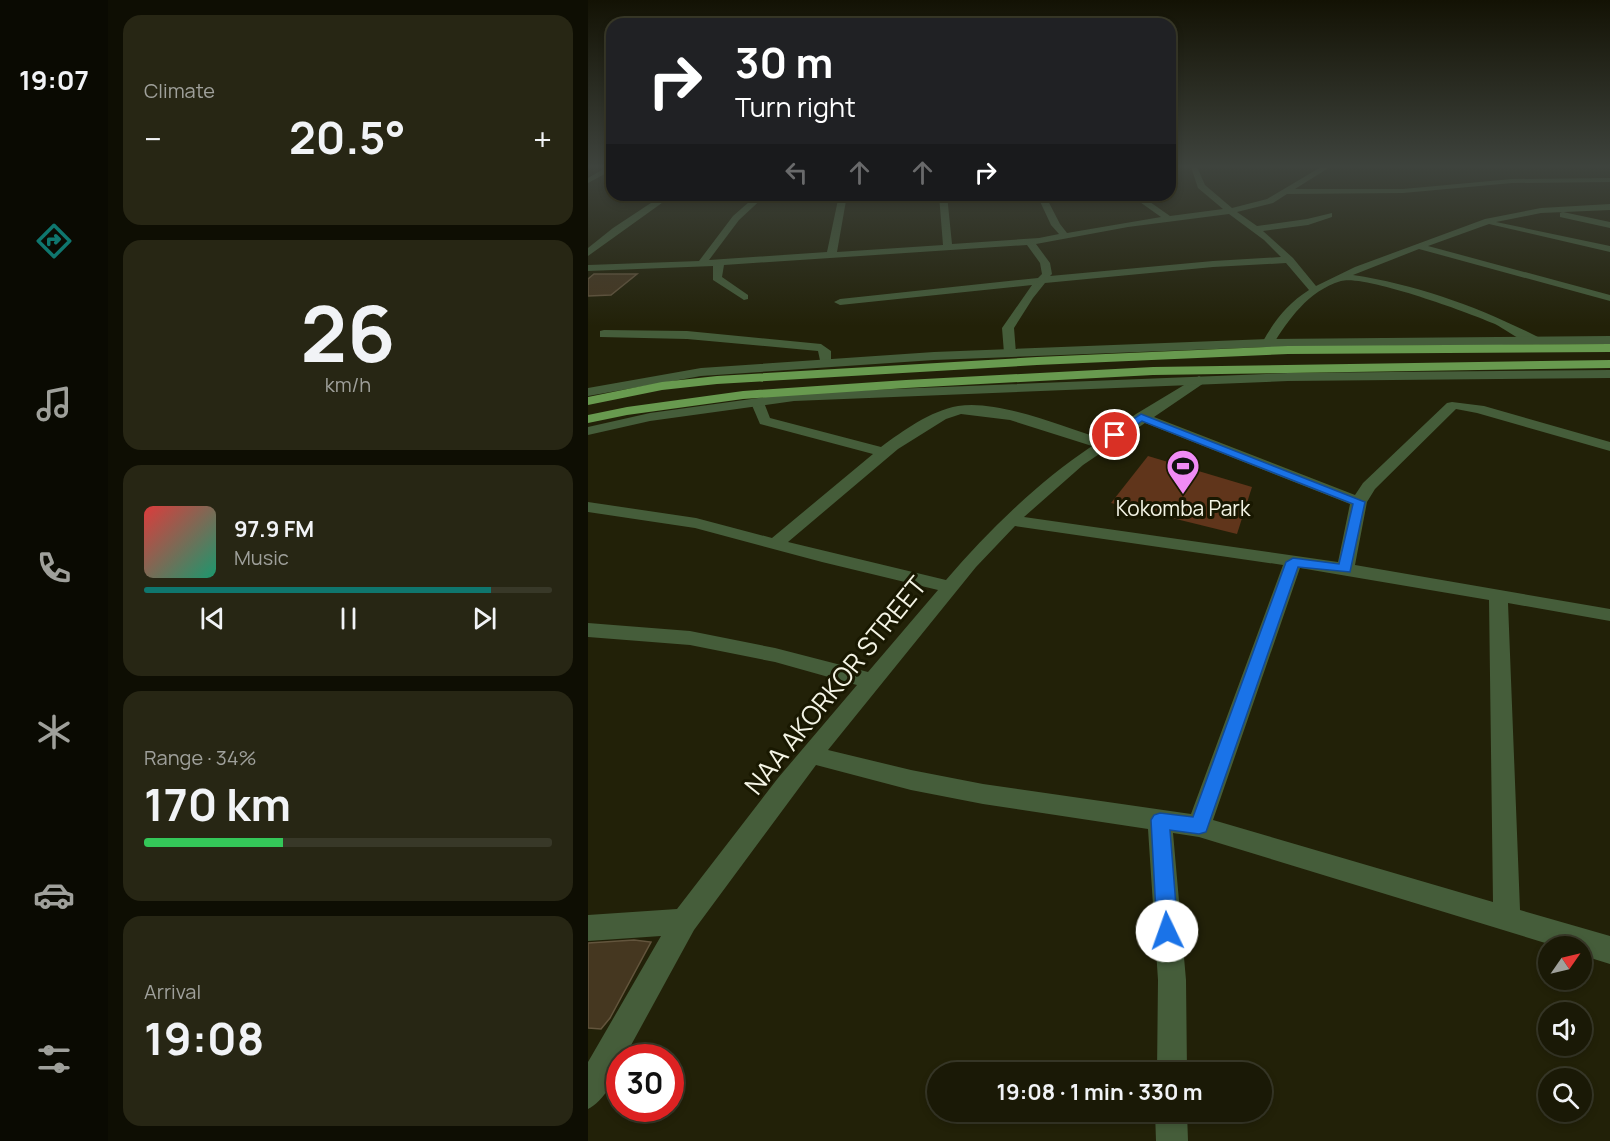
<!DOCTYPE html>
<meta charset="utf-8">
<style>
:root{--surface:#1a1906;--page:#272614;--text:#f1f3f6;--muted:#9fa09b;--line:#383828;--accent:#0f766e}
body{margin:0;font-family:Manrope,sans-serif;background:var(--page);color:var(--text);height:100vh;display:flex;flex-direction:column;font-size:22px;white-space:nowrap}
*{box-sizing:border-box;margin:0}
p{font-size:20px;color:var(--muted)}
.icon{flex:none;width:33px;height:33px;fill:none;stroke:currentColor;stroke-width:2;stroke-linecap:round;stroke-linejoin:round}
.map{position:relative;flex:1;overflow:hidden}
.details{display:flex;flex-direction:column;gap:15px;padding:15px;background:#0e0e03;width:480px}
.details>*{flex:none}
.top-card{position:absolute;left:18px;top:18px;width:570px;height:183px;border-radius:18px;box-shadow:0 3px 9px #0003,0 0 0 2px var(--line);background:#202124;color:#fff;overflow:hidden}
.needle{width:39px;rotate:56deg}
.buttons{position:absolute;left:950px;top:936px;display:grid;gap:12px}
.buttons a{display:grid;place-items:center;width:54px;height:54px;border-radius:50%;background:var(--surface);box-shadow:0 3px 9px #0003,0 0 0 2px var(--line);font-size:30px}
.speed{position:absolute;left:18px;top:1044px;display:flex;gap:12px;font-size:30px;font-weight:700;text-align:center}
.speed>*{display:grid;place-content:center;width:78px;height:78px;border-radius:50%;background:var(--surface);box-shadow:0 3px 9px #0003,0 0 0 2px var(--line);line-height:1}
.speed .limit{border:9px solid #d22;background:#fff;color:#111}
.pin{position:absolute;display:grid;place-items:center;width:51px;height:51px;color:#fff;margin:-26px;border:3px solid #fff;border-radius:50%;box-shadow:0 2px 6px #0007}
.me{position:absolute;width:66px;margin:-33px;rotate:357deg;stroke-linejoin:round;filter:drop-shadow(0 0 4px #0008)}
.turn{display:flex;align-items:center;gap:21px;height:126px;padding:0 30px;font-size:27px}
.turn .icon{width:78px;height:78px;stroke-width:2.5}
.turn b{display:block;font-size:42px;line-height:51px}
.lanes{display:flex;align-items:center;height:57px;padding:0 30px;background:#0003;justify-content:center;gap:30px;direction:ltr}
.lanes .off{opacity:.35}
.big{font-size:45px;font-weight:700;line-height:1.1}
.details .card{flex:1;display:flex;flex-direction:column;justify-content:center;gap:9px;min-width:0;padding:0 21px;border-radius:18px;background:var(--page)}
.details .dial{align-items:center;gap:0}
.dial b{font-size:78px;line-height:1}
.song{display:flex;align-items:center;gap:18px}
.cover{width:72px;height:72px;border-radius:9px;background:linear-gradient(135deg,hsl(0 70% 55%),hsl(160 70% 35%))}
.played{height:6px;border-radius:3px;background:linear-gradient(90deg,var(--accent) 85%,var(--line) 85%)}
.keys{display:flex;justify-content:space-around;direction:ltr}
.heat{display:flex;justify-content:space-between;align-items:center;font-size:33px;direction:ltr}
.charge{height:9px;border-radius:4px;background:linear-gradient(90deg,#34c759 34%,var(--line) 0)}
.trip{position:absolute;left:339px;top:1062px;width:345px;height:60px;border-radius:30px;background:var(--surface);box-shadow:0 3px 9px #0003,0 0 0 2px var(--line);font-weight:700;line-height:60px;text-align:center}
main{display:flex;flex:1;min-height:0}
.tab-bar{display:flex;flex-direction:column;width:108px;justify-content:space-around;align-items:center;background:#0a0a02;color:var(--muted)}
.tab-bar .icon{width:42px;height:42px}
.tab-bar .selected{color:var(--accent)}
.tab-bar b{font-size:27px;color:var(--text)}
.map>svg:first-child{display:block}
.green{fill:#60351b}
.building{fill:#453720;stroke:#63553d;stroke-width:1.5}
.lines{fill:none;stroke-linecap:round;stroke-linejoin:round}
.minor{fill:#455d3a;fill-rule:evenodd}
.tertiary{fill:#455d3a;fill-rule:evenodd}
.primary{fill:#689a4f;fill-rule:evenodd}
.route{fill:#1a73e8;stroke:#114b97;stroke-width:1.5}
.labels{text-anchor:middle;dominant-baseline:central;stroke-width:6;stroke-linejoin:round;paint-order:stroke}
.poi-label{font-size:21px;fill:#f4f4e5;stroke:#191801}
.near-street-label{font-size:26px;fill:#f4f4e5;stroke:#191801}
</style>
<main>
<nav class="tab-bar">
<b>19:07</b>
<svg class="icon selected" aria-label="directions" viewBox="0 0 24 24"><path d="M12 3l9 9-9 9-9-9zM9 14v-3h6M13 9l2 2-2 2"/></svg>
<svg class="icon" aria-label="music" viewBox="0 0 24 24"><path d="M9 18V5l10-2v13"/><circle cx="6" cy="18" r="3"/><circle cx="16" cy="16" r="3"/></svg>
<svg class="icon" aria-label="phone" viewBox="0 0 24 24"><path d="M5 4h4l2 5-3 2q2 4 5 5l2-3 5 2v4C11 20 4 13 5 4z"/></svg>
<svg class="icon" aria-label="climate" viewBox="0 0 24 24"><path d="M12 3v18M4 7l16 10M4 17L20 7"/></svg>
<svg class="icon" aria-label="car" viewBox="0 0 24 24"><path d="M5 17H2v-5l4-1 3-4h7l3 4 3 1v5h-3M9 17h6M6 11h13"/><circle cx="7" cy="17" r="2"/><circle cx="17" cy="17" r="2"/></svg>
<svg class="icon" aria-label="filters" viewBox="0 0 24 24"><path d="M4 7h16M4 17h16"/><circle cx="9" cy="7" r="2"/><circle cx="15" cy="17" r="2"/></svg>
</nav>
<section class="details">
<div class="card"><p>Climate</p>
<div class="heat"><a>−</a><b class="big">20.5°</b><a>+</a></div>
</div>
<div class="card dial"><b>26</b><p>km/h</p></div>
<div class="card">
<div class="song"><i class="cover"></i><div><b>97.9 FM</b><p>Music</p></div></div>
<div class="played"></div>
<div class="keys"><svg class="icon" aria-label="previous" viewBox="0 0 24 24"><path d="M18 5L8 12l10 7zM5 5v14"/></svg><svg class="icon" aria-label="pause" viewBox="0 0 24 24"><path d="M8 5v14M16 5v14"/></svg><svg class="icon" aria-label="next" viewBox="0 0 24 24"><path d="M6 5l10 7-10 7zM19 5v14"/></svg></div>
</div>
<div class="card"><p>Range · 34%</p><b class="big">170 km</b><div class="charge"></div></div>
<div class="card"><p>Arrival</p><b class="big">19:08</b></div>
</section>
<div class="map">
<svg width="1022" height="1141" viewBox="0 0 1022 1141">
<rect width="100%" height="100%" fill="#222108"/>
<path class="green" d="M560 456 664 487 649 534 523 503Z"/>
<path class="building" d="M6 274H49L23 295 0 296V279Z
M46 940 63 942 22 1018 13 1029 0 1028V943Z"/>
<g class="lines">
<path class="minor" d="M19 167H24V170L0 183V178Z
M603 167H609L617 185 644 208 679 199 733 167H742L707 189H815L924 179 1022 178V182L924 183 815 193 699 194 685 203 649 212 669 226 719 219 744 213V217L720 225 675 231 705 258 728 286 767 267 897 219 953 208 1022 204V210L953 213 908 222 1022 246V252L901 224 840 246 1022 295V301L831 249 765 275C831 285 893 308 952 338V344C939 347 919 330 907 324 882 313 776 274 753 281 720 291 701 319 684 346L680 347 674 343C686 321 699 304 721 290L698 263 625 267 457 283 445 298 426 328 428 353 422 357 416 353 414 328 444 285 252 305 246 302 252 299 450 278 454 274 452 263 439 245 136 265 134 277 160 295V299L156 300 125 280V266L0 271V265L111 261 145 216 169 195H178L151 220 121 260 239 252 251 195H259L249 252 355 245 351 195H359L364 244 451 238 471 234 463 225 449 195H457L472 224 479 233 573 217 542 195H552L582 216 635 209 610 188ZM641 214 676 240 693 257 625 261 462 276 464 274 462 263 448 244 540 227Z
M75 195H85L0 256V248L25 228Z
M975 212 1022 222V228L972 217V213Z
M16 330 99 331 233 344 243 351V362L237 366 233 365 230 351 99 339 12 337V331Z
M611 376 618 380 616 383 566 417 767 495 775 483 859 403 864 402 896 406 1022 442V451L889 413 868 409 787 489 779 502 767 565 1022 609V621L920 603 932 910 1022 936V964L993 955V946H967L611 837 585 833 598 980 599 1072H569L570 980 560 829 395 804 323 790 228 765 106 930 36 1058H32C32 1075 15 1102 0 1109V1062L73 936 0 941V915L89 909 190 778 269 685 187 662 102 645 0 637V623L102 631 187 648 280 672 350 590 234 562 107 528 0 512V502L108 518 184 538 285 454 172 424 163 403 165 400H175L182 418 293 447C316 430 342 411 370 406 409 399 476 427 514 439L548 414ZM373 414 422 420 504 446C449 483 401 530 358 580L200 542 310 449 358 419ZM557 423 762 504 750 562 436 517 495 465ZM427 526 695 565 603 814 395 784 323 770 240 750 388 567ZM712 568 901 600 905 902 625 820Z
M567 1112H599L600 1141H568Z"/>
<path class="tertiary" d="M1022 336V344L680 347 346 360 113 376 0 396V388L113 368 346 352 680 339Z
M1022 370V378L700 381 206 401 62 421 0 435V427L62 413 206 393 700 373Z"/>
<path class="primary" d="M1022 344V352L700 354 449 365 129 384 74 390 0 405V397L74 382 129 376 449 357 700 346Z
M1022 360V368L565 375 318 388 155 399 39 415 0 423V415L39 407 155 391 318 380 565 367Z"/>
</g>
<linearGradient id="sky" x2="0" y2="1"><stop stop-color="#131204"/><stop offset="0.51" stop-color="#3e433d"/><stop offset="1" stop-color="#3e433d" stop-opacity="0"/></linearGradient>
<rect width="1022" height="326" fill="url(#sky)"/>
<path class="route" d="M553 414 777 502 762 572 710 567 618 832 611 834 582 830 590 931 587 938 579 941 572 938 569 931 563 820 566 815 572 813 605 817 698 562 705 558 751 564 765 504 554 421 531 437H523V433Z"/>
<defs>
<symbol id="stadium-pin" viewBox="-11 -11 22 30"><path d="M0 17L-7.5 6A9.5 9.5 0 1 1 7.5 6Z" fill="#f08bf5" stroke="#191801"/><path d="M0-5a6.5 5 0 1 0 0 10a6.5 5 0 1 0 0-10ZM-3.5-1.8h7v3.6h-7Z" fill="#111"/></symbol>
</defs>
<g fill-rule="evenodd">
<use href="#stadium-pin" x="576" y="447" width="38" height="52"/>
</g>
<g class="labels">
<g class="poi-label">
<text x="595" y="508">Kokomba Park</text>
</g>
<g class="near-street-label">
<text transform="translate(247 685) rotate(-51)">NAA AKORKOR STREET</text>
</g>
</g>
</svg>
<div class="buttons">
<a><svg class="needle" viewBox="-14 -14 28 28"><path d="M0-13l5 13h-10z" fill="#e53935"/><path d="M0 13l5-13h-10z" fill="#9fa09b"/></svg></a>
<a><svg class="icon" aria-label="sound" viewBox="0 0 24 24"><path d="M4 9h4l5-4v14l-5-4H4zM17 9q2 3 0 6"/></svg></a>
<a><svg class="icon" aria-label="search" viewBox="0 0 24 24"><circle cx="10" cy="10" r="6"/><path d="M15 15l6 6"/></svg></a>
</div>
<div class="speed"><div class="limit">30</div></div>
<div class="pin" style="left:527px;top:435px;background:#d93025"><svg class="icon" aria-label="arrive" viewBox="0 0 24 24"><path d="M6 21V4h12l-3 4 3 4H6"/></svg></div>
<svg class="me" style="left:579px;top:931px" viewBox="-20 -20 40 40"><circle r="19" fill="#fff"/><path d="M0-13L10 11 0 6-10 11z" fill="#1a73e8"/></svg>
<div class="trip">19:08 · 1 min · 330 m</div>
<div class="top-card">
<div class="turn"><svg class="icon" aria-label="right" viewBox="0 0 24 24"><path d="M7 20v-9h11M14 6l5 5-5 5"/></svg><div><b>30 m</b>Turn right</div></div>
<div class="lanes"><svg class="icon off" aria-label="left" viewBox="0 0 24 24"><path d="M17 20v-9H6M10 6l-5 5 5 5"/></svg><svg class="icon off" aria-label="ahead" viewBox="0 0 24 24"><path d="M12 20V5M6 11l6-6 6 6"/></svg><svg class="icon off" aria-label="ahead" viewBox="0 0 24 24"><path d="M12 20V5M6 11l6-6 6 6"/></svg><svg class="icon" aria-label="right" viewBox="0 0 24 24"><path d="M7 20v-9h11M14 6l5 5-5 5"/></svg></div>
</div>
</div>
</main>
